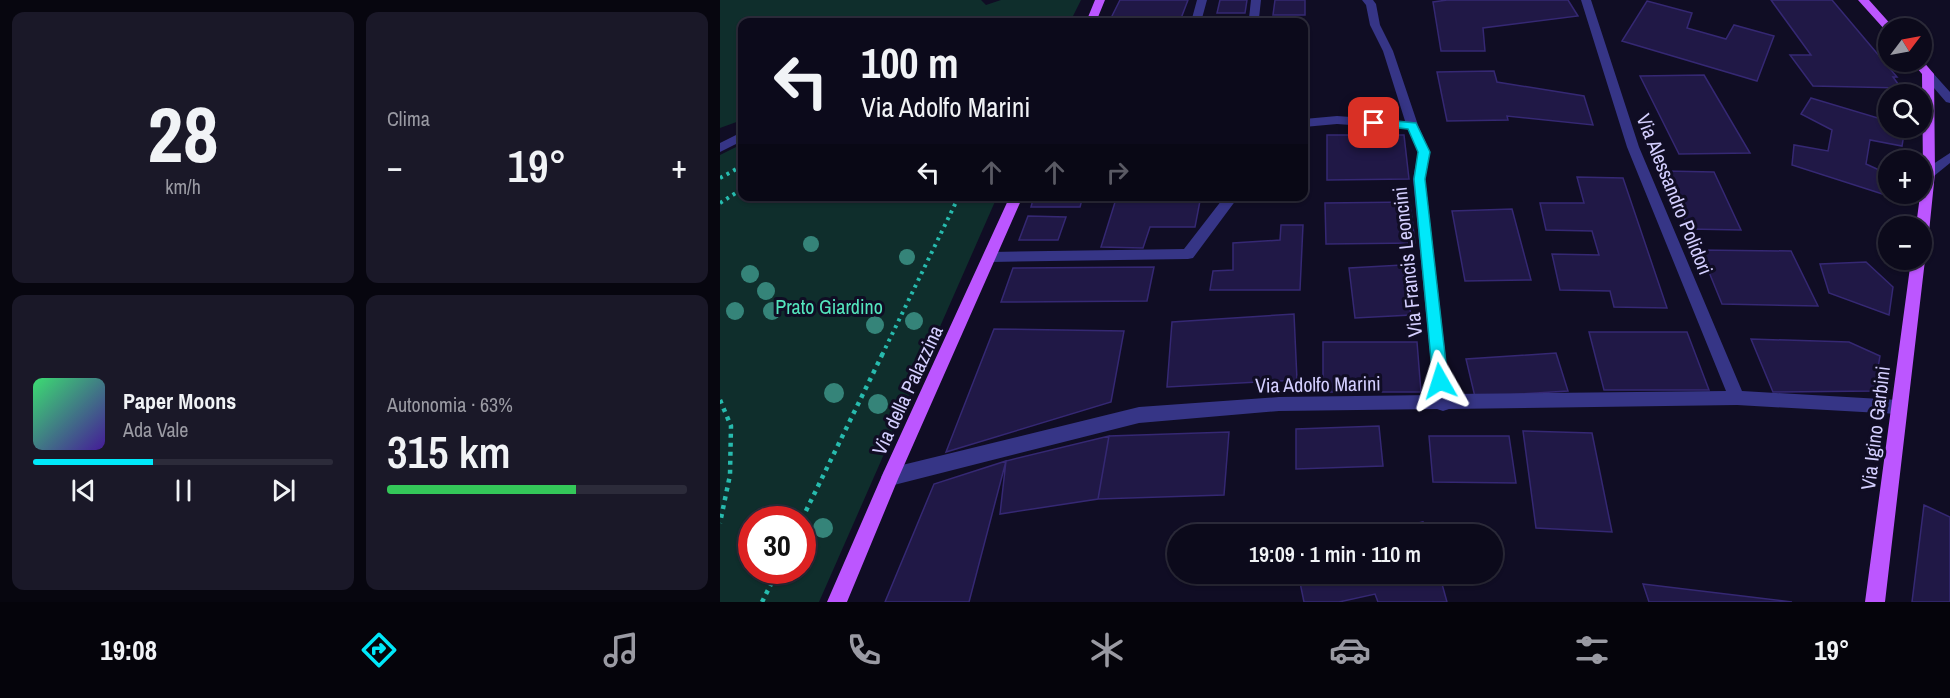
<!DOCTYPE html>
<html lang="it">
<meta charset="utf-8">
<style>
:root{--surface:#0c0a1b;--page:#1a1828;--text:#f1f3f6;--muted:#9a9aa3;--line:#2c2b3a;--accent:#00e8fa}
body{margin:0;font-family:"Archivo Narrow",sans-serif;background:var(--page);color:var(--text);height:100vh;display:flex;flex-direction:column;font-size:22px;white-space:nowrap}
*{box-sizing:border-box;margin:0}
p{font-size:20px;color:var(--muted)}
.icon{flex:none;width:33px;height:33px;fill:none;stroke:currentColor;stroke-width:2;stroke-linecap:round;stroke-linejoin:round}
.map{position:relative;flex:1;overflow:hidden}
.sheet{display:flex;flex-direction:column;gap:12px;padding:12px;background:#07060f;width:720px}
.sheet>*{flex:none}
.banner{position:absolute;left:18px;top:18px;width:570px;height:183px;border-radius:12px;box-shadow:0 2px 4px #0004,0 0 0 2px var(--line);background:#0c0a1b;color:var(--text);overflow:hidden}
.needle{width:39px;rotate:58deg}
.controls{position:absolute;left:1158px;top:18px;display:grid;gap:12px}
.controls a{display:grid;place-items:center;width:54px;height:54px;border-radius:50%;background:var(--surface);box-shadow:0 2px 4px #0004,0 0 0 2px var(--line);font-size:30px}
.speed{position:absolute;left:18px;top:506px;display:flex;gap:12px;font-size:30px;font-weight:700;text-align:center}
.speed>*{display:grid;place-content:center;width:78px;height:78px;border-radius:50%;background:var(--surface);box-shadow:0 2px 4px #0004,0 0 0 2px var(--line);line-height:1}
.speed .limit{border:9px solid #d22;background:#fff;color:#111}
.pin{position:absolute;display:grid;place-items:center;width:51px;height:51px;color:#fff;margin:-26px;border-radius:12px;box-shadow:0 3px 9px #0006}
.me{position:absolute;width:66px;margin:-33px;rotate:354deg;stroke-linejoin:round;filter:drop-shadow(0 0 4px #0008)}
.turn{display:flex;align-items:center;gap:21px;height:126px;padding:0 24px;font-size:27px}
.turn .icon{width:78px;height:78px;stroke-width:2.5}
.turn b{display:block;font-size:42px;line-height:51px}
.lanes{display:flex;align-items:center;height:57px;padding:0 24px;background:#0003;justify-content:center;gap:30px;direction:ltr}
.lanes .off{opacity:.35}
.big{font-size:45px;font-weight:600;line-height:1.1}
.sheet .widget{flex:1;display:flex;flex-direction:column;justify-content:center;gap:9px;min-width:0;padding:0 21px;border-radius:12px;background:var(--page)}
.sheet .dial{align-items:center;gap:0}
.dial b{font-size:78px;line-height:1}
.song{display:flex;align-items:center;gap:18px}
.cover{width:72px;height:72px;border-radius:9px;background:linear-gradient(135deg,hsl(140 70% 55%),hsl(260 70% 35%))}
.played{height:6px;border-radius:3px;background:linear-gradient(90deg,var(--accent) 40%,var(--line) 40%)}
.keys{display:flex;justify-content:space-around;direction:ltr}
.heat{display:flex;justify-content:space-between;align-items:center;font-size:33px;direction:ltr}
.charge{height:9px;border-radius:4px;background:linear-gradient(90deg,#34c759 63%,var(--line) 0)}
.sheet .tiles{flex:1;display:grid;gap:12px;grid-template-columns:repeat(2,1fr)}
.trip{position:absolute;left:447px;top:524px;width:336px;height:60px;border-radius:30px;background:var(--surface);box-shadow:0 2px 4px #0004,0 0 0 2px var(--line);font-weight:600;line-height:60px;text-align:center}
.dock{display:flex;height:96px;justify-content:space-around;align-items:center;background:#05040b;color:var(--muted)}
.dock .icon{width:42px;height:42px}
.dock .on{color:var(--accent)}
.dock b{font-size:27px;color:var(--text)}
main{display:flex;flex:1;min-height:0}
.map>svg:first-child{display:block}
.green{fill:#0f2e2c;fill-rule:evenodd}
.building{fill:#201846;stroke:#352873;stroke-width:1.5}
.lines{fill:none;stroke-linecap:round;stroke-linejoin:round}
.path-far1{stroke:#27bbae;stroke-width:4;stroke-dasharray:3 4.5;stroke-linecap:butt}
.path{stroke:#27bbae;stroke-width:4.5;stroke-dasharray:4 5;stroke-linecap:butt}
.street{fill:#363586;fill-rule:evenodd}
.primary{fill:#bc56ff;fill-rule:evenodd}
.tree{fill:#358479}
.route{fill:#00e8fa;stroke:#0097a2;stroke-width:1.5}
.labels{text-anchor:middle;dominant-baseline:central;stroke-width:6;stroke-linejoin:round;paint-order:stroke}
.street-label{font-size:20px;fill:#d4cfff;stroke:#100d24}
.park-label{font-size:20px;fill:#54e6be;stroke:#100d24}
</style>
<main>
<section class="sheet">
<div class="tiles">
<div class="widget dial"><b>28</b><p>km/h</p></div>
<div class="widget"><p>Clima</p>
<div class="heat"><a>−</a><b class="big">19°</b><a>+</a></div>
</div>
<div class="widget">
<div class="song"><i class="cover"></i><div><b>Paper Moons</b><p>Ada Vale</p></div></div>
<div class="played"></div>
<div class="keys"><svg class="icon" aria-label="previous" viewBox="0 0 24 24"><path d="M18 5L8 12l10 7zM5 5v14"/></svg><svg class="icon" aria-label="pause" viewBox="0 0 24 24"><path d="M8 5v14M16 5v14"/></svg><svg class="icon" aria-label="next" viewBox="0 0 24 24"><path d="M6 5l10 7-10 7zM19 5v14"/></svg></div>
</div>
<div class="widget"><p>Autonomia · 63%</p><b class="big">315 km</b><div class="charge"></div></div>
</div>
</section>
<div class="map">
<svg width="1230" height="602" viewBox="0 0 1230 602">
<rect width="100%" height="100%" fill="#100d24"/>
<path class="green" d="M0 0H261L266 5 281 0H361L350 22H22V120L0 128Z
M22 144V196L277 197 99 602H0V155ZM32 519H82V570H32Z"/>
<path class="building" d="M400 0H468L460 21 391 18Z
M500 0H527L525 13H497Z
M555 0H585V15H553Z
M727 0H848L858 16 763 28 765 51H721L713 2Z
M1051 0H1112L1177 77H1173L1181 88 1093 86 1070 55H1091Z
M927 1 972 13 967 28 1006 39 1014 25 1054 36 1037 81 902 41Z
M774 71 777 82 864 96 873 125 787 116 788 120 727 121 717 72Z
M984 75 1030 153 959 154 920 76Z
M1091 98 1168 121V128H1185L1182 146 1150 140 1146 164 1168 174V194H1176L1175 198 1072 165 1074 145 1108 151 1112 130 1081 114Z
M607 135H684L689 179 607 180Z
M945 171 994 172 1021 230 969 229Z
M857 177 903 178 947 308 894 307 890 291 840 290 832 254 879 255 872 231 826 230 820 203H864Z
M314 196H363L360 207H311Z
M396 199 480 201 475 227H430L423 248 381 247Z
M690 202 695 243 606 244 605 203Z
M792 209 811 280 745 281 732 211Z
M308 216 346 217 338 240H299Z
M561 225H583L580 290H490L493 271 513 270V243L560 240Z
M980 250 1071 251 1098 306 1002 304Z
M1146 262 1173 287 1169 315 1109 293 1100 264Z
M682 265 691 315 635 318 629 268Z
M434 267 427 301 281 302 293 268Z
M574 314 577 380 447 387 452 322Z
M274 329 404 331 391 402 226 452Z
M869 332H967L989 390H884Z
M1031 339 1129 342 1160 356 1154 391 1053 392Z
M603 342H697L701 392H603Z
M836 353 848 391 755 397 746 359Z
M659 426 663 466 576 469V429Z
M803 431 872 433 892 532 816 528Z
M509 432 504 495 378 499 389 436Z
M389 436 378 499 280 514 286 461Z
M709 436H789L796 483 713 482Z
M286 461 249 602H165L214 484Z
M1204 505 1230 517V602H1192Z
M703 522 707 534H650Z
M578 573H719L727 602H658L655 594 619 602H584Z
M923 584 1072 602H929Z"/>
<g class="lines">
<path class="path-far1" d="M0 178 22 166
M0 203 22 189
M162 355 239 196"/>
<path class="path" d="M0 400 11 426 10 475 0 523
M82 519 163 353
M42 602 58 570"/>
<path class="street" d="M477 0H487L481 22H471Z
M531 0H541L539 18 534 21 529 18Z
M642 0H653L656 4 660 25 673 51 698 125 710 152 705 179 730 394 1006 391 907 147 861 0H871L919 147 1022 391 1178 400 1184 402 1186 407 1184 412 1178 414 1017 405 729 409 723 411 717 409 559 411 419 423 170 486 164 483 161 477 164 471 170 468 419 407 559 397 714 395 693 179 698 152 688 129 617 124 584 127V119L617 116 685 121 663 51 650 25 646 5Z
M1208 71 1212 72 1230 92V103L1226 102 1202 74Z
M22 132V141L0 152V143Z
M1230 153V163L1214 176H1204L1203 173 1204 170Z
M505 196H519L473 258 468 259 271 262 264 257 271 252 464 249Z"/>
<path class="primary" d="M375 0H385L376 22H366Z
M1138 0H1149L1174 28 1165 30Z
M1202 60 1214 74 1215 173 1209 232 1202 237V226H1196L1203 173 1202 74 1192 62Z
M290 196H303L178 479 127 602H107L164 471Z
M1202 256 1205 260 1165 602H1145L1191 260H1202Z"/>
</g>
<g class="tree">
<circle cx="91" cy="244" r="8"/>
<circle cx="187" cy="257" r="8"/>
<circle cx="30" cy="274" r="9"/>
<circle cx="46" cy="291" r="9"/>
<circle cx="15" cy="311" r="9"/>
<circle cx="52" cy="311" r="9"/>
<circle cx="194" cy="321" r="9"/>
<circle cx="155" cy="325" r="9"/>
<circle cx="114" cy="393" r="10"/>
<circle cx="158" cy="404" r="10"/>
<circle cx="103" cy="528" r="10"/>
</g>
<path class="route" d="M654 119 696 123 710 152 705 179 728 381 726 386 720 388 715 386 713 381 694 179 698 152 688 129 650 125V120Z"/>
<g class="labels">
<g class="street-label">
<text transform="translate(955 194) rotate(68)">Via Alessandro Polidori</text>
<text transform="translate(687 262) rotate(-96)">Via Francis Leoncini</text>
<text transform="translate(598 384) rotate(-1)">Via Adolfo Marini</text>
<text transform="translate(187 390) rotate(-65)">Via della Palazzina</text>
<text transform="translate(1155 428) rotate(-83)">Via Igino Garbini</text>
</g>
<g class="park-label">
<text x="109" y="306">Prato Giardino</text>
</g>
</g>
</svg>
<div class="controls">
<a><svg class="needle" viewBox="-14 -14 28 28"><path d="M0-13l5 13h-10z" fill="#e53935"/><path d="M0 13l5-13h-10z" fill="#9a9aa3"/></svg></a>
<a><svg class="icon" aria-label="search" viewBox="0 0 24 24"><circle cx="10" cy="10" r="6"/><path d="M15 15l6 6"/></svg></a>
<a>+</a>
<a>−</a>
</div>
<div class="speed"><div class="limit">30</div></div>
<div class="pin" style="left:654px;top:123px;background:#d93025"><svg class="icon" aria-label="arrive" viewBox="0 0 24 24"><path d="M6 21V4h12l-3 4 3 4H6"/></svg></div>
<svg class="me" style="left:720px;top:381px" viewBox="-20 -20 40 40"><path d="M0-17L14 15 0 8-14 15z" fill="#00e8fa" stroke="#fff" stroke-width="4"/></svg>
<div class="trip">19:09 · 1 min · 110 m</div>
<div class="banner">
<div class="turn"><svg class="icon" aria-label="left" viewBox="0 0 24 24"><path d="M17 20v-9H6M10 6l-5 5 5 5"/></svg><div><b>100 m</b>Via Adolfo Marini</div></div>
<div class="lanes"><svg class="icon" aria-label="left" viewBox="0 0 24 24"><path d="M17 20v-9H6M10 6l-5 5 5 5"/></svg><svg class="icon off" aria-label="ahead" viewBox="0 0 24 24"><path d="M12 20V5M6 11l6-6 6 6"/></svg><svg class="icon off" aria-label="ahead" viewBox="0 0 24 24"><path d="M12 20V5M6 11l6-6 6 6"/></svg><svg class="icon off" aria-label="right" viewBox="0 0 24 24"><path d="M7 20v-9h11M14 6l5 5-5 5"/></svg></div>
</div>
</div>
</main>
<nav class="dock">
<b>19:08</b>
<svg class="icon on" aria-label="directions" viewBox="0 0 24 24"><path d="M12 3l9 9-9 9-9-9zM9 14v-3h6M13 9l2 2-2 2"/></svg>
<svg class="icon" aria-label="music" viewBox="0 0 24 24"><path d="M9 18V5l10-2v13"/><circle cx="6" cy="18" r="3"/><circle cx="16" cy="16" r="3"/></svg>
<svg class="icon" aria-label="phone" viewBox="0 0 24 24"><path d="M5 4h4l2 5-3 2q2 4 5 5l2-3 5 2v4C11 20 4 13 5 4z"/></svg>
<svg class="icon" aria-label="climate" viewBox="0 0 24 24"><path d="M12 3v18M4 7l16 10M4 17L20 7"/></svg>
<svg class="icon" aria-label="car" viewBox="0 0 24 24"><path d="M5 17H2v-5l4-1 3-4h7l3 4 3 1v5h-3M9 17h6M6 11h13"/><circle cx="7" cy="17" r="2"/><circle cx="17" cy="17" r="2"/></svg>
<svg class="icon" aria-label="filters" viewBox="0 0 24 24"><path d="M4 7h16M4 17h16"/><circle cx="9" cy="7" r="2"/><circle cx="15" cy="17" r="2"/></svg>
<b>19°</b>
</nav>
